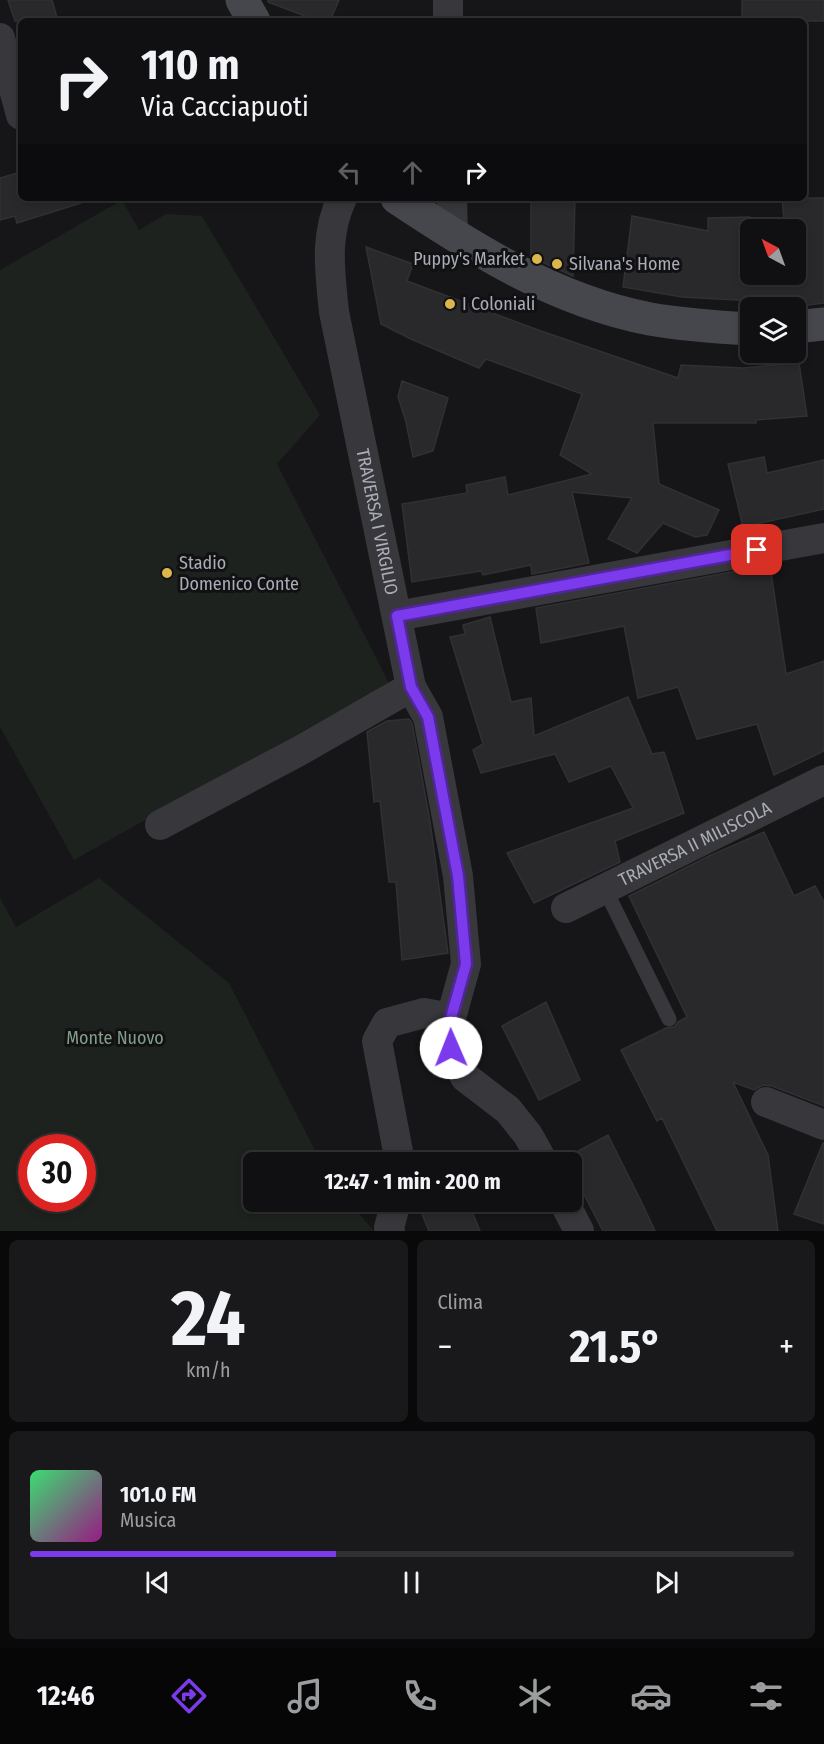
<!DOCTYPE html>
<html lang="it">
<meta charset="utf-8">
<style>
:root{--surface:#101012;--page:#19191b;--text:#f1f3f6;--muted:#9c9d9f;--line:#303032;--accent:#7c3aed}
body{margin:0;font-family:"Fira Sans Condensed",sans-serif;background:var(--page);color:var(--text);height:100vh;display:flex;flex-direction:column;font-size:22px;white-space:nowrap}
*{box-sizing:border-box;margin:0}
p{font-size:20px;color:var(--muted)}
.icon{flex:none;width:33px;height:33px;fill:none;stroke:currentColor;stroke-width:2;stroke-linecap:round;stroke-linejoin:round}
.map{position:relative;height:1231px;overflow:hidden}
.side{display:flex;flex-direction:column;gap:9px;padding:9px;background:#09090a;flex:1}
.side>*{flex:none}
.top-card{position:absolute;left:18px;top:18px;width:789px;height:183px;border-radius:9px;box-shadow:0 3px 9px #0003,0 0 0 2px var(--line);background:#101012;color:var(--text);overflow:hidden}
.needle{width:39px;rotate:319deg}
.controls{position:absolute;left:740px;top:219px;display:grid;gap:12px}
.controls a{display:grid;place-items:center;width:66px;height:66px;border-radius:9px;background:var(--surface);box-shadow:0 3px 9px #0003,0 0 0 2px var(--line);font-size:30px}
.speed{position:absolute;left:18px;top:1134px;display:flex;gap:12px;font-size:30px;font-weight:700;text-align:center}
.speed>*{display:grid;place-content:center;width:78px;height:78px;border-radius:50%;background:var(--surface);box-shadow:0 3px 9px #0003,0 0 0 2px var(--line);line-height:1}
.speed .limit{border:9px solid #d22;background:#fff;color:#111}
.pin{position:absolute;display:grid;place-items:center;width:51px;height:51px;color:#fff;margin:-26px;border-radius:12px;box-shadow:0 3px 9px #0006}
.me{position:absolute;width:66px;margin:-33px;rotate:359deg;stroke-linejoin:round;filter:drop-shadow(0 0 4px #0008)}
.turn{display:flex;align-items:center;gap:21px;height:126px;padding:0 24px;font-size:27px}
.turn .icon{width:78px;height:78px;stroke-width:2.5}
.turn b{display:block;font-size:42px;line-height:51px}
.lanes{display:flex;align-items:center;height:57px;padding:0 24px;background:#0003;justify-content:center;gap:30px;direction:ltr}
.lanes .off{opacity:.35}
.big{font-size:45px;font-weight:700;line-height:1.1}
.side .tile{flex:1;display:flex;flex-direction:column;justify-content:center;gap:9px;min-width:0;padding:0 21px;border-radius:9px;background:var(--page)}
.side .dial{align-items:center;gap:0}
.dial b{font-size:78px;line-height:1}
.song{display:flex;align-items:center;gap:18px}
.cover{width:72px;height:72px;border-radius:9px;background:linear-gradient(135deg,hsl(140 70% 55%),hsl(310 70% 35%))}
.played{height:6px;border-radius:3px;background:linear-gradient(90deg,var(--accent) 40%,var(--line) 40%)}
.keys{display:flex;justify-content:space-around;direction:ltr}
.heat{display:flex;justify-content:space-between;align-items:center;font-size:33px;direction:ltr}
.side .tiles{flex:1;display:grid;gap:9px;grid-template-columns:1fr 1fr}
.tile:last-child{grid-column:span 2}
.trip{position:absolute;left:243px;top:1152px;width:339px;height:60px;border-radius:9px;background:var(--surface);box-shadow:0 3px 9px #0003,0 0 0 2px var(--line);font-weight:700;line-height:60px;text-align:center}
.dock{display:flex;height:96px;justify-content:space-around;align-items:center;background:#060607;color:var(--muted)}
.dock .icon{width:42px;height:42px}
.dock .selected{color:var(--accent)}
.dock b{font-size:27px;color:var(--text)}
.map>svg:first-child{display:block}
.green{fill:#1d221e;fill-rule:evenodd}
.building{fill:#29292b;stroke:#313033;stroke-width:1.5}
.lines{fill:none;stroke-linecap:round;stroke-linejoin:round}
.lane{stroke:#38383c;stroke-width:15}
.street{stroke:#38383c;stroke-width:30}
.secondary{stroke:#46474c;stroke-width:33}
.route-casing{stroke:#51269a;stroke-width:15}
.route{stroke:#7c3aed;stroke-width:10}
.poi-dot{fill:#dbb64b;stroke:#111113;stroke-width:2}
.labels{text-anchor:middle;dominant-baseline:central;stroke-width:6;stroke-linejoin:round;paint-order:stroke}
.poi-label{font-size:18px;fill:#aaacb6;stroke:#111113;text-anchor:start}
.street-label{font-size:18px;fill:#aaacb6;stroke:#111113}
.park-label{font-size:18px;fill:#839e87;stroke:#111113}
</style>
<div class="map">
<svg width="824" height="1231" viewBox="0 0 824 1231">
<rect width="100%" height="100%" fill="#161618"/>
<path class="green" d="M122 200 139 230 166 214 202 216 320 415 277 464 389 683 74 860 0 727V270Z
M99 878 229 983 321 1162H254V1202H349L374 1231H0V898L16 927ZM32 1148H82V1198H32Z"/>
<path class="building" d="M8 0H52L58 21H15Z
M268 0H339L330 21H318L268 2Z
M742 0H824V21H742Z
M21 172V198H80L81 203 17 223 15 216 0 220V178Z
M531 198H575L573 276 531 257Z
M782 198H824V303L793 307V303L682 297 623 287 632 216 708 231V218L750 217V274H795V230H785Z
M366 247 413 264 407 281 541 331 678 378 681 365 743 368 799 363 807 416 756 420V423H653L659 484 719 510 707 535 695 537 663 523 637 553 608 539 632 498 572 492 589 563 532 574 531 565 483 575 481 571 412 582 402 504 467 493 466 485 505 477 508 495 592 474 560 455 582 394 486 359 479 368 411 339 381 324Z
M402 381 448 398 433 451 413 457 406 422 398 397Z
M764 457 767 473 824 460V509L743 527 728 464Z
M770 565 786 674 824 661V751L774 775 757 724 697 739 678 687 638 698 624 626 541 643 536 608Z
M490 617 511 702 531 698 534 736 628 697 652 754 664 752 684 813 615 841 620 862 534 903 507 853 633 808 611 766 569 782 555 754 481 773 473 750 483 744 450 637 465 634 463 625Z
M409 719 412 723 430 821 448 953 402 960 396 882H389L380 801 374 802 367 732 387 721Z
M764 832 794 896 815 886 824 902V1106L772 1086 763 1085 754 1090 733 1082 768 1155 778 1231H717L662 1118 657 1121 621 1050 666 1028 674 1027 678 1022 687 1017 629 896 709 856Z
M546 1002 580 1080 539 1100 502 1026Z
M608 1135 641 1201 655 1231H603L572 1171V1162H567L565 1158Z
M823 1143H824V1224L794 1214Z
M417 1202H468L480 1231H429Z"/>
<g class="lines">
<path class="lane" d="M605 889 669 1019"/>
<g class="street">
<path d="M448 0V21"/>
<path d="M0 38 21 115"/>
<path id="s1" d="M342 198C324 237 330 271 334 312L411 687 428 717 458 876 466 964 451 1018V1048L465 1077 508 1110 528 1135 543 1162"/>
<path d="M452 198 453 235"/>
<path d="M397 616 824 538"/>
<path d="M160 825 301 750 411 687"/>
<path id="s2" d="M566 908 824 780"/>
<path d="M766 1102 824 1125"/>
<path d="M400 1162 377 1041 387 1023 424 1013 451 1018"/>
<path d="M564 1202 579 1231"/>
<path d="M390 1231 389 1228 396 1202"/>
</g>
<path class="secondary" d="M242 0 254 21
M397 198C475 250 556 301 650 319 683 325 716 327 750 329
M795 327 824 324"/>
</g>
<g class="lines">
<defs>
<path id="route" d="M451 1048V1018L466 964 458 876 428 717 411 687 397 616 757 550"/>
</defs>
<use href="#route" class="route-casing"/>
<use href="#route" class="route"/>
</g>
<g class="poi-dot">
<circle cx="537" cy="259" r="6"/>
<circle cx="557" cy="264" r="6"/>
<circle cx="450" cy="304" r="6"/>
<circle cx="167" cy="573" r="6"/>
</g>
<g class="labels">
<g class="poi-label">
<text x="525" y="259" text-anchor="end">Puppy's Market</text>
<text x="569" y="264">Silvana's Home</text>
<text x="462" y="304">I Coloniali</text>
<text x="179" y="563">Stadio<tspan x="179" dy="21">Domenico Conte</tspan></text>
</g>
<g class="street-label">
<text stroke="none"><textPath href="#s1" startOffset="330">TRAVERSA I VIRGILIO</textPath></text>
<text stroke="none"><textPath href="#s2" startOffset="144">TRAVERSA II MILISCOLA</textPath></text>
</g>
<g class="park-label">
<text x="115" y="1038">Monte Nuovo</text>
</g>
</g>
</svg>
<div class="controls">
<a><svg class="needle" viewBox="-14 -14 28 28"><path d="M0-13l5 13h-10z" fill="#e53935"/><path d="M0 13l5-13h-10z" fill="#9c9d9f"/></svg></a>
<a><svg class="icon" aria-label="layers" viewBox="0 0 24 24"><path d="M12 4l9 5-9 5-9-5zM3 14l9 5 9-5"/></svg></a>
</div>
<div class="speed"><div class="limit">30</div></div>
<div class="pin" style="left:757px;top:550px;background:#d93025"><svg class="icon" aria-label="arrive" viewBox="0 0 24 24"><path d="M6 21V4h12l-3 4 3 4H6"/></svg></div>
<svg class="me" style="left:451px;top:1048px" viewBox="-20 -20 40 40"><circle r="19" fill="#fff"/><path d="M0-13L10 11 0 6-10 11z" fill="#7c3aed"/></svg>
<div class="trip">12:47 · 1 min · 200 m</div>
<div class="top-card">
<div class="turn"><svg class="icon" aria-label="right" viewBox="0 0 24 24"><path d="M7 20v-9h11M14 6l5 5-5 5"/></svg><div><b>110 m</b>Via Cacciapuoti</div></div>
<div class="lanes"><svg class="icon off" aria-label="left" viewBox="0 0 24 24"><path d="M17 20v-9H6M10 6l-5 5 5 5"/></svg><svg class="icon off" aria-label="ahead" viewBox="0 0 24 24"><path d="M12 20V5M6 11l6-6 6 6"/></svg><svg class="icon" aria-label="right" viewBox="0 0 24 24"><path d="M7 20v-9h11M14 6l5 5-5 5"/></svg></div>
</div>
</div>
<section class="side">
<div class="tiles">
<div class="tile dial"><b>24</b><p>km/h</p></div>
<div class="tile"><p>Clima</p>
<div class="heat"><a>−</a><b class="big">21.5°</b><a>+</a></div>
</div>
<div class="tile">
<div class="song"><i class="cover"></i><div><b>101.0 FM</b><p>Musica</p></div></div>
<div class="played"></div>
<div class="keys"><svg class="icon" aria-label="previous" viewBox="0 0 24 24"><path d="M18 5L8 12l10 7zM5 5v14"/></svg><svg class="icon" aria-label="pause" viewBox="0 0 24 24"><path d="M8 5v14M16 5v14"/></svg><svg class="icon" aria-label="next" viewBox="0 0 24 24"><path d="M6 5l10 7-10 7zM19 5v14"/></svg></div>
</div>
</div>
</section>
<nav class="dock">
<b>12:46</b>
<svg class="icon selected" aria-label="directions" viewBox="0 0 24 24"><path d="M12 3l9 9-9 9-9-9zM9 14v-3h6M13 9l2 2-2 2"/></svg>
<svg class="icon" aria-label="music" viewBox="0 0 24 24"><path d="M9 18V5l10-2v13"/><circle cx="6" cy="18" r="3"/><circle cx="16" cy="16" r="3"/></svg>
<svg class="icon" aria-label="phone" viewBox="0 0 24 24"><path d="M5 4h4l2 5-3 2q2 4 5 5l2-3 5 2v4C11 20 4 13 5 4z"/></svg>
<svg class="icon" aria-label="climate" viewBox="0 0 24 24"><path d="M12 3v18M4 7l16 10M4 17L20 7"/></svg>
<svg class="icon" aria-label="car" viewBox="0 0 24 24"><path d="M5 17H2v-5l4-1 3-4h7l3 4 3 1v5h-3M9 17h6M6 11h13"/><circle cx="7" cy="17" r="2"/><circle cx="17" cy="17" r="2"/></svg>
<svg class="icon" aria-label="filters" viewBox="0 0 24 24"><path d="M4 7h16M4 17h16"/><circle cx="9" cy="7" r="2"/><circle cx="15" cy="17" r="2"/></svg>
</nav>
